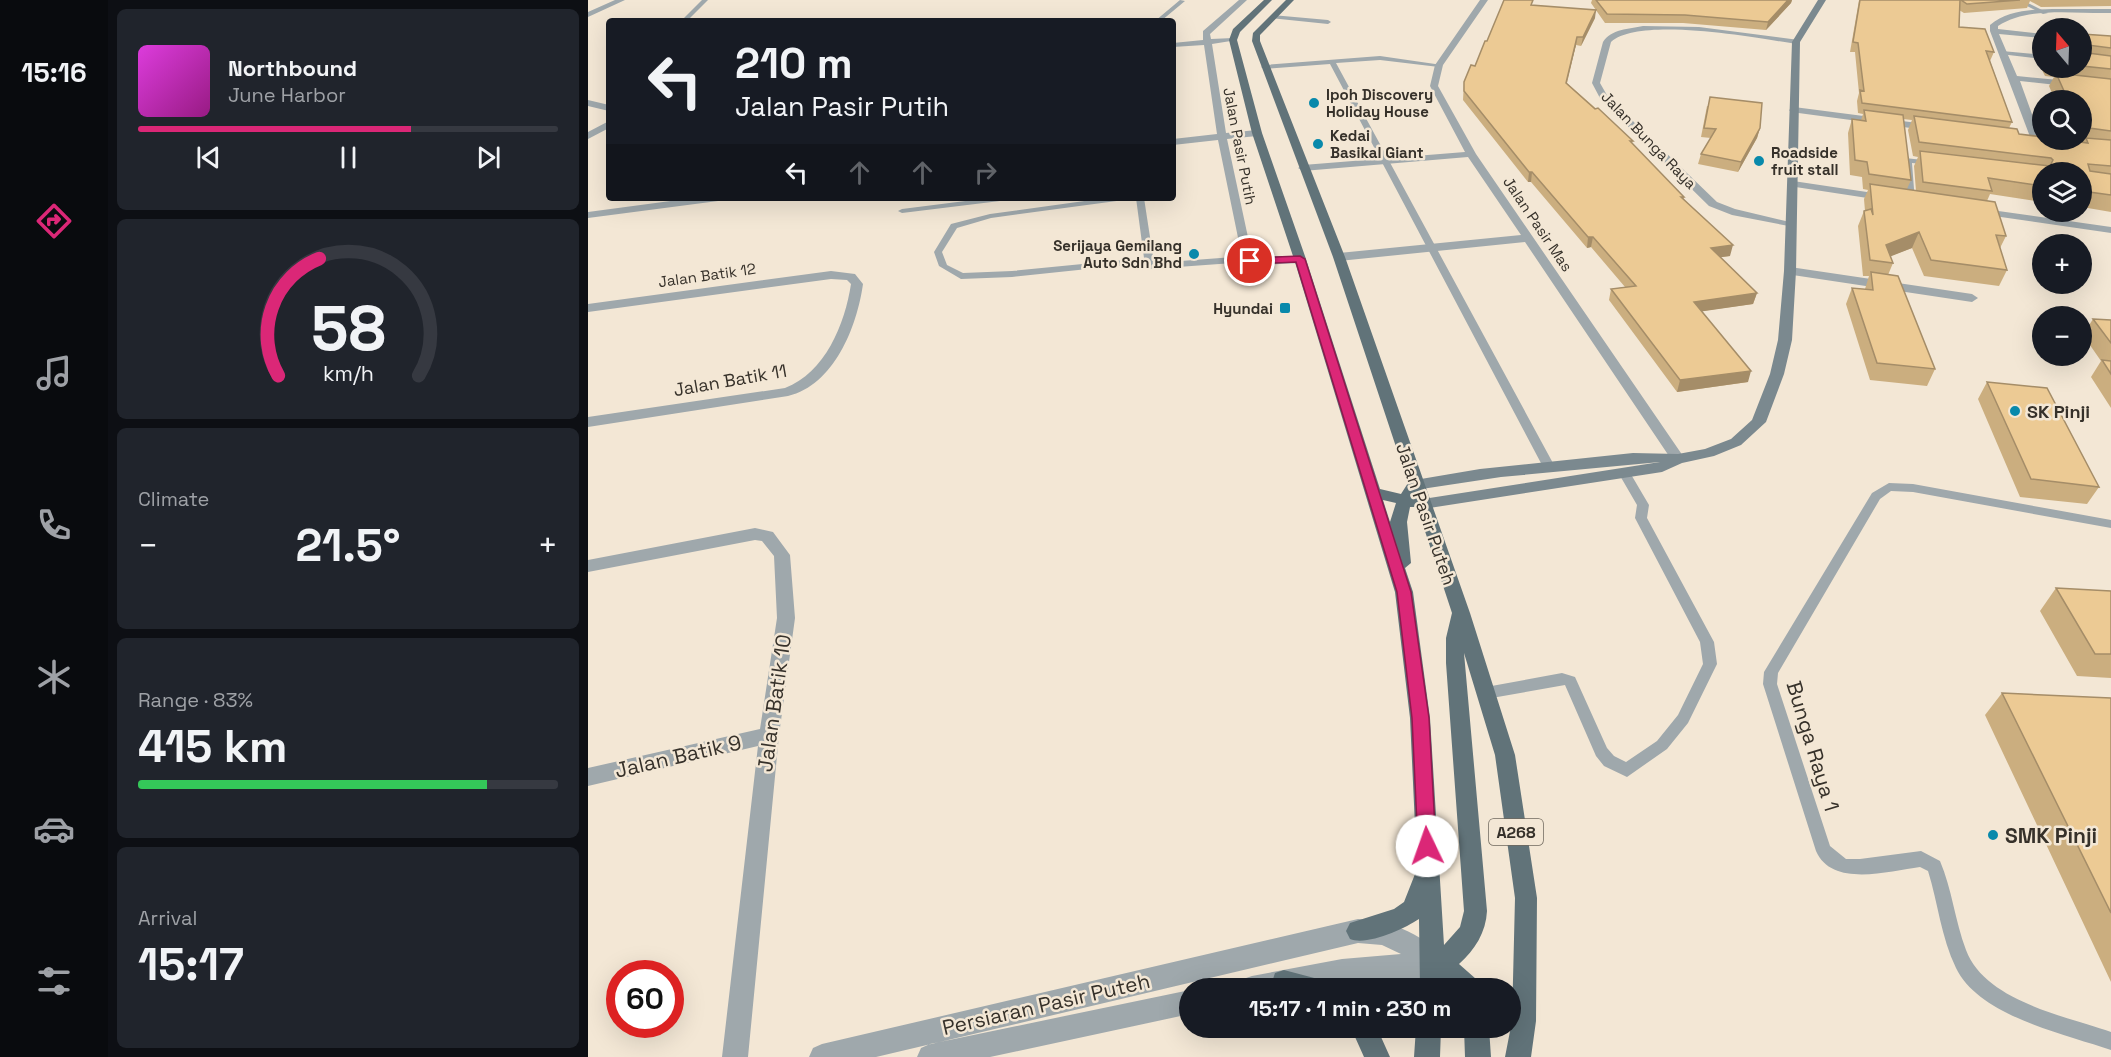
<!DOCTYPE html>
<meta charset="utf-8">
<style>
:root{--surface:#171b24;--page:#20242c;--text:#f1f3f6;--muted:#9ea1a6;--line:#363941;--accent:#db2777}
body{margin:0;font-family:"Space Grotesk",sans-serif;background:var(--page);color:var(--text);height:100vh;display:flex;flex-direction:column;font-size:22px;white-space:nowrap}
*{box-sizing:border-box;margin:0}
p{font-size:20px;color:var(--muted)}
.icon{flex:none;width:33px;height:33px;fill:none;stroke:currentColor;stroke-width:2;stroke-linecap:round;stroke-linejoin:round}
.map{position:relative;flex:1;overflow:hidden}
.sheet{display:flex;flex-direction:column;gap:9px;padding:9px;background:#0d0f14;width:480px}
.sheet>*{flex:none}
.top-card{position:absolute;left:18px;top:18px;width:570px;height:183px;border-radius:6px;box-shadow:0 6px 24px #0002;background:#171b24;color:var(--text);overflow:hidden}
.needle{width:39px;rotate:341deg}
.buttons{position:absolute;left:1444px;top:18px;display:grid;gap:12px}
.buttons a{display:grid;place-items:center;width:60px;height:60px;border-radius:50%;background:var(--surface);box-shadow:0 6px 24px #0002;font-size:30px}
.speed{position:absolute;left:18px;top:960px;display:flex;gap:12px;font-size:30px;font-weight:700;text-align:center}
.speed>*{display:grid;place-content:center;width:78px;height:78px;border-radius:50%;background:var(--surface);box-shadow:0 6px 24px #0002;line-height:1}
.speed .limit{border:9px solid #d22;background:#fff;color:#111}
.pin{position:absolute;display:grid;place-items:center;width:51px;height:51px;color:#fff;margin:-26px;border:3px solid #fff;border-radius:50%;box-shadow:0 2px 6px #0007}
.me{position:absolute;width:66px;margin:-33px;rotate:357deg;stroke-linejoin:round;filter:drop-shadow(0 0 4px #0008)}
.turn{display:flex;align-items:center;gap:21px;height:126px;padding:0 30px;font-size:27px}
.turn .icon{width:78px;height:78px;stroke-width:2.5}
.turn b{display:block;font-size:42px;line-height:51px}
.lanes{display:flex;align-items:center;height:57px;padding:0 30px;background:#0003;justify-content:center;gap:30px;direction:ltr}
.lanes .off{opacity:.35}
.big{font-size:45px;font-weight:700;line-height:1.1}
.sheet .widget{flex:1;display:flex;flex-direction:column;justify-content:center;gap:9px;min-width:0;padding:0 21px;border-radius:9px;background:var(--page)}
.sheet .dial{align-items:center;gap:0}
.dial svg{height:156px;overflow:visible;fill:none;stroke:var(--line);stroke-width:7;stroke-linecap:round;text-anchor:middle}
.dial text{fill:var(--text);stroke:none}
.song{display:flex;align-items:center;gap:18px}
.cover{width:72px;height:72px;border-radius:9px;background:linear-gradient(135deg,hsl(300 70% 55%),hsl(310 70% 35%))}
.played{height:6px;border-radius:3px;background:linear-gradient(90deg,var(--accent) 65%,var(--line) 65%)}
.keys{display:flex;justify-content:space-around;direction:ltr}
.heat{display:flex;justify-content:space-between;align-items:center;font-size:33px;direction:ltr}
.charge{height:9px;border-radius:4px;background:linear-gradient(90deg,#34c759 83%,var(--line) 0)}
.trip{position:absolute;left:591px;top:978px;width:342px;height:60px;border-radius:30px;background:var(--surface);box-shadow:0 6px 24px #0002;font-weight:700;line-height:60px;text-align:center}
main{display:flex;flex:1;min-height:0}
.tabs{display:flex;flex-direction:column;width:108px;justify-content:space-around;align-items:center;background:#090b0e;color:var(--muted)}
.tabs .icon{width:42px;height:42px}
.tabs .current{color:var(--accent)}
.tabs b{font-size:27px;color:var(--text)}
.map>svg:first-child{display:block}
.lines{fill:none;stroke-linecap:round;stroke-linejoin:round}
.service{fill:#9fa8ac;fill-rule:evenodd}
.minor{fill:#9fa8ac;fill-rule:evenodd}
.tertiary{fill:#9fa8ac;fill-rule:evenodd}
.secondary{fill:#7b898f;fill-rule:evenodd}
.primary{fill:#617379;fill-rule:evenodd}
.wall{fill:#cbae7f;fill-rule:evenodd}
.shaded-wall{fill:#a58d68}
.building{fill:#ecca94;stroke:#a58d68;stroke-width:1.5}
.route{fill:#db2777;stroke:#8e194d;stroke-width:1.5}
.poi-dot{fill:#0889ab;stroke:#f3e7d5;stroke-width:2}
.labels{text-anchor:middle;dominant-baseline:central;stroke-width:5;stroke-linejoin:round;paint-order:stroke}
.far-poi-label{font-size:15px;font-weight:bold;fill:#36312a;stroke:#f3e7d5;text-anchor:start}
.far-street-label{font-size:15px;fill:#36312a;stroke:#f3e7d5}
.shield{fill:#f3e7d5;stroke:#6f685d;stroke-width:1.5}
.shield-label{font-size:16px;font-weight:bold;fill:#36312a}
.street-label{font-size:18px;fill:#36312a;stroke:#f3e7d5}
.poi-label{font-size:18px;font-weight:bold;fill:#36312a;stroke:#f3e7d5;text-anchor:start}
.near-street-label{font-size:21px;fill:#36312a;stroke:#f3e7d5}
.near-poi-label{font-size:21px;font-weight:bold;fill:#36312a;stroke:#f3e7d5;text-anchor:start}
</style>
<main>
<nav class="tabs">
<b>15:16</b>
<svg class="icon current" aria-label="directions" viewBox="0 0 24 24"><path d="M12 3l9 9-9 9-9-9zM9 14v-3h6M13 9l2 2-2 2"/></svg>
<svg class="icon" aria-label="music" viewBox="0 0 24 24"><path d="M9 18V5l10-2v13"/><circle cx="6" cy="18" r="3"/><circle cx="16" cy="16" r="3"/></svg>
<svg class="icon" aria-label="phone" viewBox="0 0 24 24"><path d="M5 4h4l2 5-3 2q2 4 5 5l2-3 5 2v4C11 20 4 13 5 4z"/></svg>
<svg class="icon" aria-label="climate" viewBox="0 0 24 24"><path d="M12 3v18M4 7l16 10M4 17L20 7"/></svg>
<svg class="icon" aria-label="car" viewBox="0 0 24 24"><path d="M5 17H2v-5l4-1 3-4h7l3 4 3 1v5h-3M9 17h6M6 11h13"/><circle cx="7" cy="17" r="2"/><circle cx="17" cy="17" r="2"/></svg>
<svg class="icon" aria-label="filters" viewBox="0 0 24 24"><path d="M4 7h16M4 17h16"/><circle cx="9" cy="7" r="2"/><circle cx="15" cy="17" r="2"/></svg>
</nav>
<section class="sheet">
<div class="widget">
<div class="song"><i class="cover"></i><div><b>Northbound</b><p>June Harbor</p></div></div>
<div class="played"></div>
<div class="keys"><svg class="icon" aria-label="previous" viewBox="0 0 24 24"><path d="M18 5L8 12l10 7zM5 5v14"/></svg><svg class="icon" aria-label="pause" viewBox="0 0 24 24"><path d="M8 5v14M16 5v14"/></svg><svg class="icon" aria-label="next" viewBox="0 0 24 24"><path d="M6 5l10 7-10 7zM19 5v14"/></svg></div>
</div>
<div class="widget dial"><svg viewBox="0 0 100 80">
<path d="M14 69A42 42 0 1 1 86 69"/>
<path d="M14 69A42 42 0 0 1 35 9" stroke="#db2777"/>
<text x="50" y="56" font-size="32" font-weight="700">58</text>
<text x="50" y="72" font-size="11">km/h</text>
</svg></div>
<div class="widget"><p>Climate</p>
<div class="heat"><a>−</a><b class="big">21.5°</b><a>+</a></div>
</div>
<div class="widget"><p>Range · 83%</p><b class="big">415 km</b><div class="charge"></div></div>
<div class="widget"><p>Arrival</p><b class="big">15:17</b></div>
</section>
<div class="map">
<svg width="1523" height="1057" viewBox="0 0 1523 1057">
<rect width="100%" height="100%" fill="#f3e7d5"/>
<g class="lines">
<path class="service" d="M114 0H120L99 21H93Z
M592 0 597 1 573 21H567Z
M1427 0H1434L1460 13 1455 14Z
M684 15 740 20 743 22 740 24 682 18Z
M1414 51 1455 55V59L1412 54Z
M792 56 854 65 851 67 792 60 748 63 966 465 964 468 960 469 954 465 742 64 676 69 673 67 676 65Z
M1317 158 1344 161 1348 163 1344 165 1324 163 1327 202 1323 204 1319 202Z
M401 198H424L420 200 314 213 310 211 314 209Z
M518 198H540L536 200 403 218 369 228 354 252 359 265 375 273 424 271 556 258 548 198H556L566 263 659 256 663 259 659 262 562 269 559 268 557 263 424 277 373 279 351 266 346 252 363 224 402 214Z
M1037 470 1041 471 1061 505 1059 518 1126 642 1129 664 1100 723 1079 749 1039 777 1016 766 1008 756 977 685 898 699 893 697 891 693 893 689 898 687 974 673 987 677 1019 748 1026 756 1038 762 1069 741 1090 715 1115 664 1112 642 1047 518 1049 505 1031 474Z
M1301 483 1325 484 1523 520V528L1325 492 1303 491 1292 499 1190 673 1189 684 1242 846 1258 859H1272L1333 851 1352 861C1364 889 1367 921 1378 950 1397 1001 1477 1016 1523 1032V1050C1476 1034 1391 1016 1368 968 1353 937 1350 903 1340 871L1332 867C1301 871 1244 888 1228 851L1175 684 1176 672 1284 493Z"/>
<path class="minor" d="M27 0H37L0 17V12Z
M651 0H659L622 34 623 39 645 38 649 40 624 44 638 133 669 130 674 133 669 136 639 139 664 256H716L718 259 712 263 670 265 655 262 630 140 585 145V139L629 134 616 45 585 47V43L615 40V31Z
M892 0H900L855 65 850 86 888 154 1095 456 1098 459 1095 462H1085L937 242 751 261 745 257 751 253 933 235 880 157 715 171 710 168 715 165 877 152 842 86 847 65Z
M1479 9H1523V13C1487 14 1441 6 1410 26V29L1455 34V38L1411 34 1429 76 1523 85V91L1432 81 1454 142 1449 145 1444 142 1402 31V25C1422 8 1454 9 1479 9Z
M1055 26 1111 27 1211 40V44H1208C1169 38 1052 16 1023 42L1012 83 1020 97 1129 202 1147 209 1206 223V227L1144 215 1121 206 1013 100 1004 83 1015 42C1023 29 1041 29 1055 26Z
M0 100 21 105V111L0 106Z
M1206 107 1345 125 1350 128 1345 131 1203 112 1201 110Z
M21 121V128L0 139V132Z
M105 198H135L130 201 0 218V212Z
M1202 267 1384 294 1390 298 1384 302 1198 274V268Z
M243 271 267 274 275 284C269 327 246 385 200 396L0 427V417L197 388C237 373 257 324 263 284L259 280 243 279 0 312V304Z
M167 528 185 532 202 555 207 618 191 735 160 1057H134L170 746 0 786V768L172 729 189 618 186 556 174 541 167 540 0 572V560Z"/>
<path class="tertiary" d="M1205 181 1299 195 1304 198 1299 201 1201 186V182Z
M1389 208 1523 227V233L1385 213V209Z
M770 919C802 921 843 934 857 967L854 976 845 979C780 976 716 995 652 988L655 979 664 976 754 959 813 954 794 945 770 943 288 1057H221L225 1048 234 1044Z
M602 990V1014L402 1057H329L333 1048 342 1044Z"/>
<path class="secondary" d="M1230 0H1238L1212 42 1208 271 1204 340 1196 374 1178 422 1153 445 1126 456 1094 463 1074 472 835 509 829 508 827 504 829 500 835 499 1072 462 913 477 827 490 821 489 819 485 821 481 827 480 892 469 1045 453 1090 454 1117 449 1143 439 1164 420 1182 374 1190 340 1196 271 1204 42Z"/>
<path class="primary" d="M676 0H684L652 32 649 40 674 133 718 259 792 489 813 494 820 483 745 257 664 41 665 33 698 0H706L672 35V41L757 257 882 613 927 755 949 898 948 1021 943 1057H917L924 1021 927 898 907 755 876 653 899 911C898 932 887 950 871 964L888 979 891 988H862L856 983V988H832L831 919C816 929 779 946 762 939L758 931 762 923 806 909 816 902 829 869 822 718 807 592 706 259 664 133 641 40 645 29ZM795 500 808 503 802 522ZM822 507H829L864 613 858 638V663L876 911 872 927 856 945 842 718 825 592 817 568 823 563 819 522Z
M696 970 730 979 733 988H687L684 982 687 973Z
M763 1028H789L802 1057H776Z
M828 1028H853L852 1057H826Z
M876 1028H901L903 1057H877Z"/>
</g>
<path class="wall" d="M1004 0H1204L1203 3 1178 30 1095 23H1017L1003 3Z
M1271 0H1523V6L1453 7 1442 1 1439 8 1376 13 1371 10V27L1406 52 1402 61 1424 122 1421 128 1431 134 1485 141V140H1494V100H1467L1461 86 1466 77 1457 76 1450 62 1454 54 1451 52 1445 43 1451 31H1455V68H1494V34L1523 36V212L1494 207V172H1455V202L1402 194 1399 201 1418 236 1412 248 1419 270 1411 286 1336 276 1324 248 1302 256 1305 263 1300 275 1347 369 1339 386 1282 380 1258 304 1264 288 1277 289 1281 276H1275L1270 226 1276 211H1277L1276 199 1280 190 1275 189 1274 177 1262 175 1260 133 1264 119 1273 120 1275 114 1270 113 1269 101 1271 93 1267 52H1262ZM1315 119 1324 120 1320 130 1325 156 1330 157 1326 166 1328 191 1319 189 1323 180Z
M945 5 1007 18 993 46 988 45 979 83 1045 141 1044 143 1096 197V199L1142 256 1132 257 1169 293 1165 304 1114 311 1160 382 1089 392 1021 300 1023 289 1037 287 1003 247 999 248 943 182H940L875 100 876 82 887 66Z
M1119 106 1172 128 1169 138 1150 172 1110 164 1113 154 1123 138 1113 137Z
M1505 319 1523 320V408L1503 377 1513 361 1495 335Z
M1399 382 1511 487 1499 504 1432 497 1390 399Z
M1468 588 1523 591V678L1489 676 1452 611Z
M1414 693 1523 698V982L1397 715Z"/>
<path class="shaded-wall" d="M1200 0H1204L1203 3 1178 30 1180 22Z
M1008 10 1007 18 993 46 995 37Z
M989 37 988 45 976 92 978 83Z
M1172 128 1169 138 1150 172 1153 162Z
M941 172H944L943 182H940Z
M1331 232 1324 248 1291 261 1298 245Z
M1000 237H1005L1003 247 999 248Z
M1145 245 1142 256 1120 259 1123 248Z
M1169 293 1165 304 1103 313 1106 302Z
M1163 371 1160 382 1089 392 1092 380Z"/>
<path class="building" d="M916 0H945L943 5 1008 10 995 37H989L978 83 1007 109 1010 108 1045 141H1042L1096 197H1093L1145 245 1123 248 1169 293 1106 302 1163 371 1092 380 1023 289 1048 286 1005 237H1000L944 172H941L876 91V82L883 65 887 66 897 41H899Z
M1008 0H1200L1180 22 1097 15 1019 14Z
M1272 0H1372L1371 27 1397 29 1406 52 1398 51 1424 122 1274 103 1272 90 1276 91 1270 43 1265 42Z
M1373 0H1432L1379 4Z
M1451 31H1455V37Z
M1494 34 1523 36V48L1500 45 1498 51 1500 53 1523 56V69L1494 66Z
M1468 73 1523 79V131L1494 127V100H1480Z
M1122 97 1174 103 1172 128 1153 162 1113 154 1128 129 1116 128Z
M1276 110 1315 115 1323 180 1281 174 1279 162 1267 160 1264 119 1278 121Z
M1326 116 1429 129 1431 134 1455 137V140H1476L1500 143 1498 138 1523 140V166L1500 164 1502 171 1523 174V195L1494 191V172H1455V186L1400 178 1404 191 1335 182 1332 151 1462 166 1465 160 1463 158 1331 142Z
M1282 184 1407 202 1418 236 1408 235 1419 270 1343 260 1331 232 1298 245 1305 263 1282 260 1276 211 1283 209 1285 215Z
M1283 272 1310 276 1347 369 1289 363 1264 288 1285 290Z
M1505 319 1523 320V343Z
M1514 360 1523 361V374Z
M1399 382 1459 388 1511 487 1443 479Z
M1468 588 1523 591V654H1507Z
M1414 693 1523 698V913Z"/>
<path class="route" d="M712 256 717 259 823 592 841 718 848 846 845 852 839 854 833 852 830 846 824 718 809 592 708 262 662 264 657 261 662 258Z"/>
<g class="poi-dot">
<circle cx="726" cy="103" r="6"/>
<circle cx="730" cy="144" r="6"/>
<circle cx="1171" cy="161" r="6"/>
<circle cx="606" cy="254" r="6"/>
<rect x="691" y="302" width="12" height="12" rx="3"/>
<circle cx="1427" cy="411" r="6"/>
<circle cx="1405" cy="835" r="6"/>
</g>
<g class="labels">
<g class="far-poi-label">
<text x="738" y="94">Ipoh Discovery<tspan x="738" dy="17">Holiday House</tspan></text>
<text x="742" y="135">Kedai<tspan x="742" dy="17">Basikal Giant</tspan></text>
<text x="1183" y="152">Roadside<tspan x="1183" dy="17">fruit stall</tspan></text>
<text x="594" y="245" text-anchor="end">Serijaya Gemilang<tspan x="594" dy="17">Auto Sdn Bhd</tspan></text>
<text x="685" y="308" text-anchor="end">Hyundai</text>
</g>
<g class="far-street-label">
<text transform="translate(1061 140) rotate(46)">Jalan Bunga Raya</text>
<text transform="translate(652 146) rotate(79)">Jalan Pasir Putih</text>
<text transform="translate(950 224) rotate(56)">Jalan Pasir Mas</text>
<text transform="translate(119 275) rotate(-8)">Jalan Batik 12</text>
</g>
<rect class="shield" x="901" y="819" width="54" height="26" rx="4.5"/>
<g class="shield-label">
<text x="928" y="832">A268</text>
</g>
<g class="street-label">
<text transform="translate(142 380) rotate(-10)">Jalan Batik 11</text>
<text transform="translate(838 514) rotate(71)">Jalan Pasir Puteh</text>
</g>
<g class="poi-label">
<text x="1439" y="411">SK Pinji</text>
</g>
<g class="near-street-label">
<text transform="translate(186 703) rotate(-82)">Jalan Batik 10</text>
<text transform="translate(1225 746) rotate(73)">Bunga Raya 1</text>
<text transform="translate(90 756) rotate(-13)">Jalan Batik 9</text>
<text transform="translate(458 1004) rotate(-13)">Persiaran Pasir Puteh</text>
</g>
<g class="near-poi-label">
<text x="1417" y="835">SMK Pinji</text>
</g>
</g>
</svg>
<div class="buttons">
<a><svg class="needle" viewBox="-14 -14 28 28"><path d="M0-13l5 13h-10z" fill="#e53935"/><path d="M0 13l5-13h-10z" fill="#9ea1a6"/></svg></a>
<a><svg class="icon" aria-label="search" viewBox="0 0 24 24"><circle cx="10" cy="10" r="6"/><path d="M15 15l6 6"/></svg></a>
<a><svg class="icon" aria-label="layers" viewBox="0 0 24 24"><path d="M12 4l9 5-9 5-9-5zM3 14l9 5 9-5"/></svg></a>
<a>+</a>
<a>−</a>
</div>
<div class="speed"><div class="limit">60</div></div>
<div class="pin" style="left:662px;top:261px;background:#d93025"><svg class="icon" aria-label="arrive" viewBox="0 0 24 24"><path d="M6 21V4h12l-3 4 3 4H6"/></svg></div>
<svg class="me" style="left:839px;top:846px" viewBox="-20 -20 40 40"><circle r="19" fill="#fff"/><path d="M0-13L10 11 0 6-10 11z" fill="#db2777"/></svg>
<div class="trip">15:17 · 1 min · 230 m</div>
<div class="top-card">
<div class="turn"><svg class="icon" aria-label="left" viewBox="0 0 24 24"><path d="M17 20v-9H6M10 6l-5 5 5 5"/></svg><div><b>210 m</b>Jalan Pasir Putih</div></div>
<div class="lanes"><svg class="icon" aria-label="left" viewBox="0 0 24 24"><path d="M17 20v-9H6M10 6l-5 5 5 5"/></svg><svg class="icon off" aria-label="ahead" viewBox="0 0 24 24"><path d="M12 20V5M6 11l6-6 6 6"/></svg><svg class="icon off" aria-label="ahead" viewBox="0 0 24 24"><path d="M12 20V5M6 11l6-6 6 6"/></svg><svg class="icon off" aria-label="right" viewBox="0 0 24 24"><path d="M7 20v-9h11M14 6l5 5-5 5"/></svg></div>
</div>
</div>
</main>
